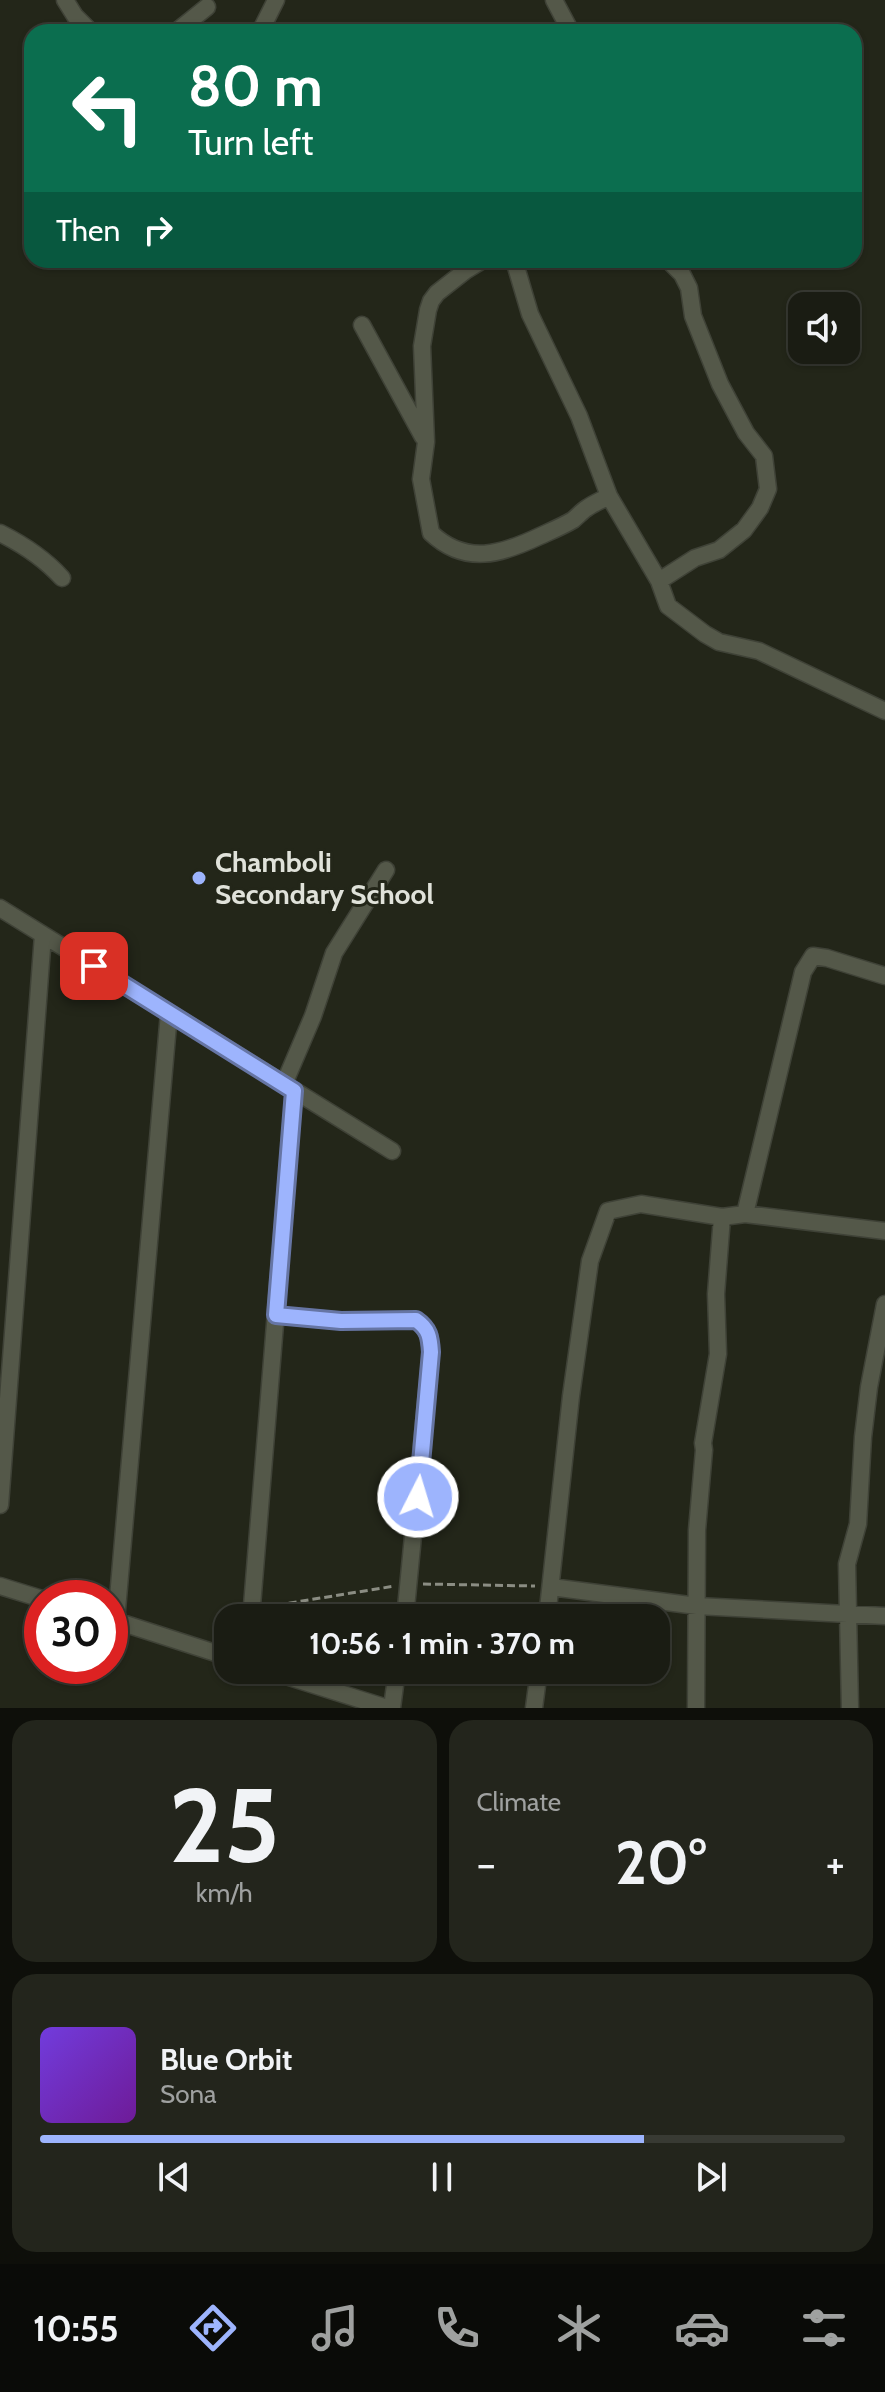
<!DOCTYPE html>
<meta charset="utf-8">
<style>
:root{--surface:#1a1c13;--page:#23251c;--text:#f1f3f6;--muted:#9fa1a0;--line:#383a33;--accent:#9db4fd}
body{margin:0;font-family:Cabin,sans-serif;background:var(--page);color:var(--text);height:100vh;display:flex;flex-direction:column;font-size:30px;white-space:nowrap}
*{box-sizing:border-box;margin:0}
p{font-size:26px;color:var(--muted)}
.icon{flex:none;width:44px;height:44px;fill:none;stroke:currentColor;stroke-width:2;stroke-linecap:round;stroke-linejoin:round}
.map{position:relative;height:1708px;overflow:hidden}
.sheet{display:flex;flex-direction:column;gap:12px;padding:12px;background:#0e0f0a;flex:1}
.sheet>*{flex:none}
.guide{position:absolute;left:24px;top:24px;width:838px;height:244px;border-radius:24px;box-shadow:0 2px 6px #0004,0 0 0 2px var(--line);background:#0b6e4f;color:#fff;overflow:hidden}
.buttons{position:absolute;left:788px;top:292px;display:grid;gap:16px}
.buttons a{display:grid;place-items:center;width:72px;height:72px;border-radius:16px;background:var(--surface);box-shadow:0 2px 6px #0004,0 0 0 2px var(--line);font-size:40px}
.speed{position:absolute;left:24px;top:1580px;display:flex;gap:16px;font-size:40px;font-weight:700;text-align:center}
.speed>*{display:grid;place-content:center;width:104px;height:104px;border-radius:50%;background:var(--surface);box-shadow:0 2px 6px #0004,0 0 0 2px var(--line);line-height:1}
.speed .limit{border:12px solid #d22;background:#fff;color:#111}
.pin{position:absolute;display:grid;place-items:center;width:68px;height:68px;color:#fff;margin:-34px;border-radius:16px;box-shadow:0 4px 12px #0006}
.me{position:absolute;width:88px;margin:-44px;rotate:5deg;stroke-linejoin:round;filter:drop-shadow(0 0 6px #0008)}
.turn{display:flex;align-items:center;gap:28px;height:168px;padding:0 32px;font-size:36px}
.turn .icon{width:104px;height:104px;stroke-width:2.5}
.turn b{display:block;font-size:56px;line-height:68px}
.then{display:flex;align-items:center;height:76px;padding:0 32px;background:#0003;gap:16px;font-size:30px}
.big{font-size:60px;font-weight:700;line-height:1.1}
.sheet .card{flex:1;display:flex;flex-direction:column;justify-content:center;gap:12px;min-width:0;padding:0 28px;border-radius:24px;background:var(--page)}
.sheet .dial{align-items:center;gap:0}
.dial b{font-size:104px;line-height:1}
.song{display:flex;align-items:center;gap:24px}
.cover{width:96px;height:96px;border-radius:12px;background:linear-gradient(135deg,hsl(260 70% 55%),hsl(280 70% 35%))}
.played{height:8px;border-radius:4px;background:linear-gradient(90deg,var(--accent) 75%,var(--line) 75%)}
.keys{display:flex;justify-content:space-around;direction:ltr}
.heat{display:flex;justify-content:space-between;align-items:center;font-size:44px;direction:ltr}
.sheet .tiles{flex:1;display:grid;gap:12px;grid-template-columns:1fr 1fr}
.card:last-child{grid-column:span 2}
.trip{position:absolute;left:214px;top:1604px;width:456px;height:80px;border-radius:24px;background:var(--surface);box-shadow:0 2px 6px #0004,0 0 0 2px var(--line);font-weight:700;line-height:80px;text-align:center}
.menu{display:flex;height:128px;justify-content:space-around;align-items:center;background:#0a0b08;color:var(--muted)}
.menu .icon{width:56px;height:56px}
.menu .selected{color:var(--accent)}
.menu b{font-size:36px;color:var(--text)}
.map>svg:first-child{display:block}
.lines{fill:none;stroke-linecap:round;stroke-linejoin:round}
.minor-casing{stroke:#3f4237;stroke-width:19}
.path{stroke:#8b8d83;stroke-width:3;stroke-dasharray:8 4;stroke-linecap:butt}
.minor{stroke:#545849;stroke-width:16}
.route-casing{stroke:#6675a4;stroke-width:20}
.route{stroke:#9db4fd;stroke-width:14}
.poi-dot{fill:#9db4fd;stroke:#232619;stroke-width:3}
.labels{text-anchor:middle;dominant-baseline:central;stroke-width:6;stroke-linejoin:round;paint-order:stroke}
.poi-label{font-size:28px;font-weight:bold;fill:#e0e2da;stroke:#232619;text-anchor:start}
</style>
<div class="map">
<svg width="885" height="1708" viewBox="0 0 885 1708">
<rect width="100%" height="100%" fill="#232619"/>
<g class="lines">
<defs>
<path id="minor" d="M65 0 75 16 91 32
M554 0 571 32
M176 32 207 7
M260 32 276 0
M483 260 465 271 437 293 431 301 428 310 422 346 426 442 421 479 431 533C466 566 502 554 540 536 551 531 563 526 573 520 578 516 582 511 587 508 594 503 602 500 609 496L659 581 695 558 719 550 744 530 760 508 768 489 764 456 746 433 720 384 693 316 689 288 682 274 668 260
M514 260 530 314 579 416 609 496
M362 325 423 437
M0 533C24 545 44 558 62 578
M659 581 668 606 705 634 719 642 759 651 885 711
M0 908 392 1151
M284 1084 313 1016 334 953 386 870
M745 1214 803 972 813 956 827 958 885 976
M276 1315 341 1321 416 1320C429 1329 430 1338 431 1352L405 1618
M0 1505 43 935
M0 1586 42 1599
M551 1587 697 1606 885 1616
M251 1618 294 1091
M547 1618 571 1396 590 1261 608 1211 641 1204 722 1217 745 1214 885 1231
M110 1619 228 1657
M116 1621 169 1013
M267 1670 387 1708
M392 1708 397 1670
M534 1708 539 1670
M696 1708 697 1530 704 1450 703 1443 718 1354 716 1294 722 1217
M850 1708 847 1564 858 1524 863 1437 869 1387 885 1304"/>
</defs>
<use href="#minor" class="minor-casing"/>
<path class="path" d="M423 1584 535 1586
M265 1607 395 1586"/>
<use href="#minor" class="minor"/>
</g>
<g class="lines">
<defs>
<path id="route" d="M94 966 294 1091 276 1315 341 1321 416 1320C429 1329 430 1337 431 1352L418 1497"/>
</defs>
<use href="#route" class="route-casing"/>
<use href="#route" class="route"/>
</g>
<circle class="poi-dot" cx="199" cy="878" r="8"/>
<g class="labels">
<g class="poi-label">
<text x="215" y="862">Chamboli<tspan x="215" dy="32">Secondary School</tspan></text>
</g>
</g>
</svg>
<div class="buttons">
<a><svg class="icon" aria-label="sound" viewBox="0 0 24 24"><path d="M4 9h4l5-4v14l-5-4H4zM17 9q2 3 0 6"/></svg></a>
</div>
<div class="speed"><div class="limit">30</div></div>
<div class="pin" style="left:94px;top:966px;background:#d93025"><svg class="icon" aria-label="arrive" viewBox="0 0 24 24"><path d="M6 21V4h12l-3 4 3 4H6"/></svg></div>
<svg class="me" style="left:418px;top:1497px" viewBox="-20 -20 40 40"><circle r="17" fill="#9db4fd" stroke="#fff" stroke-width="3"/><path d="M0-11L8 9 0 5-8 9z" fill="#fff"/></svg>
<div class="trip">10:56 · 1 min · 370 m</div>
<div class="guide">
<div class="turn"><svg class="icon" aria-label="left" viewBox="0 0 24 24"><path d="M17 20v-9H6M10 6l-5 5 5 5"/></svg><div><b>80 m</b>Turn left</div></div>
<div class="then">Then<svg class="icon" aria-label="right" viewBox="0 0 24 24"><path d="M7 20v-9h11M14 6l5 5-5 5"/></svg></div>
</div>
</div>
<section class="sheet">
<div class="tiles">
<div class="card dial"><b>25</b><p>km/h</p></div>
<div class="card"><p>Climate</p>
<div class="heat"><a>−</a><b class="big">20°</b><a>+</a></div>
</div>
<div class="card">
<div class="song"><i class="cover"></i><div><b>Blue Orbit</b><p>Sona</p></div></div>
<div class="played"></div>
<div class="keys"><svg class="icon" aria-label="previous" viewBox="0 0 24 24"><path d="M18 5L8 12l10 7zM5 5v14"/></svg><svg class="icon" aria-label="pause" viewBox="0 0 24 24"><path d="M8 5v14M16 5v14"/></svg><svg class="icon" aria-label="next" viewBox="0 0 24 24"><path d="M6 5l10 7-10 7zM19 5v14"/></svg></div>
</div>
</div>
</section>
<nav class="menu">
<b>10:55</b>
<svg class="icon selected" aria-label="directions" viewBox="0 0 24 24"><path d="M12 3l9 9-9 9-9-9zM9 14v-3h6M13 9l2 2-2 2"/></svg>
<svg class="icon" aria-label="music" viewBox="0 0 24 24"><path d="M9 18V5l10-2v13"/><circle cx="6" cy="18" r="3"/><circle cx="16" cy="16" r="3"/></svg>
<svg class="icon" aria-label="phone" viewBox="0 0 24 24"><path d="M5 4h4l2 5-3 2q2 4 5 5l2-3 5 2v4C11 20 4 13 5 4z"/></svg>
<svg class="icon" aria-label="climate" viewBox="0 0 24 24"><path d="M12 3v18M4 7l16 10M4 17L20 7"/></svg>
<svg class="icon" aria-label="car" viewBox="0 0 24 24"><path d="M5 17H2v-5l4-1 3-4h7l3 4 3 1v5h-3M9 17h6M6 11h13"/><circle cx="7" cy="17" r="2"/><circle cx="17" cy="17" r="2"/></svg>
<svg class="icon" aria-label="filters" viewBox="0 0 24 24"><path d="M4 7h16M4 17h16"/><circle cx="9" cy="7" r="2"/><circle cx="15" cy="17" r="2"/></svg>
</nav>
